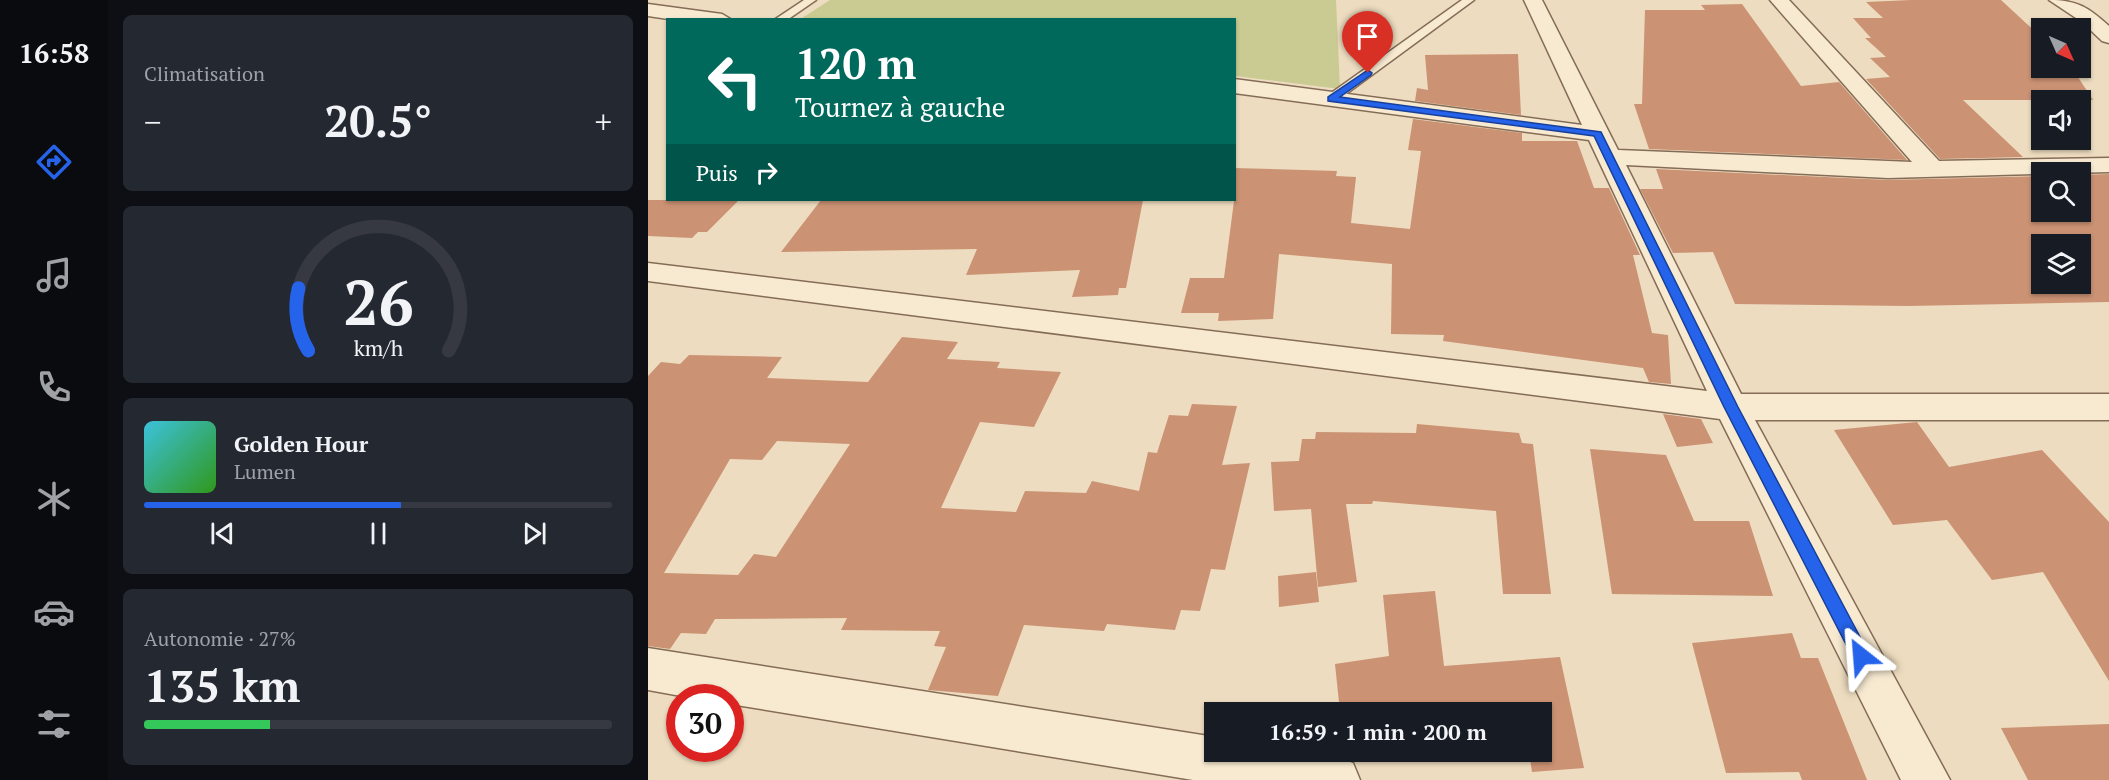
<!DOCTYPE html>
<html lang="fr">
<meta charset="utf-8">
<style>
:root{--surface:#171b24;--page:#242831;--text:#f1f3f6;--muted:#9ea1a6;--line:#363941;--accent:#2563eb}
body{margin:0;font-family:"PT Serif",serif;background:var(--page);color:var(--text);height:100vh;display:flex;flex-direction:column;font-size:22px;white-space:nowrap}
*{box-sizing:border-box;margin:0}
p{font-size:20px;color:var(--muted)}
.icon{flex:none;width:33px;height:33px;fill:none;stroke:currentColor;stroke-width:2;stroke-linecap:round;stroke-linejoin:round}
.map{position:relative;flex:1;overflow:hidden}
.drawer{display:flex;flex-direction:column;gap:15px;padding:15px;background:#0d0f14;width:540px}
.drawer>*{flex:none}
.banner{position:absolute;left:18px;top:18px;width:570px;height:183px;border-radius:0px;box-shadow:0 2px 4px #0004;background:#00695c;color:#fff;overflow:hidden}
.needle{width:39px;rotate:135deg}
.fabs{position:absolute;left:1383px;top:18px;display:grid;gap:12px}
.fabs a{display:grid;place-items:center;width:60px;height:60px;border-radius:0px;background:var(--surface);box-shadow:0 2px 4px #0004;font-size:30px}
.speed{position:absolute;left:18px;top:684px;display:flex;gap:12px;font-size:30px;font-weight:700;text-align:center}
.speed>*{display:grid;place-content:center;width:78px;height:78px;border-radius:50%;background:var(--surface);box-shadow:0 2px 4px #0004;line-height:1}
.speed .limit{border:9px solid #d22;background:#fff;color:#111}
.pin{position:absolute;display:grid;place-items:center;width:51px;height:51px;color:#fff;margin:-62px -26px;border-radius:50% 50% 50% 0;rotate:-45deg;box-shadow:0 0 6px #0007}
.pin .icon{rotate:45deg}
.me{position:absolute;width:66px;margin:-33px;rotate:332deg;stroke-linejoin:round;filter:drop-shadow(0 0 4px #0008)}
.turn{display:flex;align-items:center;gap:21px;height:126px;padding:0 30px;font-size:27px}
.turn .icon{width:78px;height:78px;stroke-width:2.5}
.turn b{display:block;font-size:42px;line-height:51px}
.then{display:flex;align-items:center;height:57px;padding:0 30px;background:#0003;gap:12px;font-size:22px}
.big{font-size:45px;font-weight:600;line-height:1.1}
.drawer .tile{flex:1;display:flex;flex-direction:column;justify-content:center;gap:9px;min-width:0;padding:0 21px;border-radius:9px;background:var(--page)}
.drawer .dial{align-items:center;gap:0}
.dial svg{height:156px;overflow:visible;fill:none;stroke:var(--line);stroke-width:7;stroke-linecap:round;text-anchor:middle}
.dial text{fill:var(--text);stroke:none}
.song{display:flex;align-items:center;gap:18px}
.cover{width:72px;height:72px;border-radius:9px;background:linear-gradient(135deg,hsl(190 70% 55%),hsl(110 70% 35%))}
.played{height:6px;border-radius:3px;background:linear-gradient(90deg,var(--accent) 55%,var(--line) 55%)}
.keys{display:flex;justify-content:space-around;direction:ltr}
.heat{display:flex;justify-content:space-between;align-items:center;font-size:33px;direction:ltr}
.charge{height:9px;border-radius:4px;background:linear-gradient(90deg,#34c759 27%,var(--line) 0)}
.trip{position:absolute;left:556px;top:702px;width:348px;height:60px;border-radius:0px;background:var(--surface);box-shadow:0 2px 4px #0004;font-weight:600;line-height:60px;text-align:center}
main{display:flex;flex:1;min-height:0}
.tabs{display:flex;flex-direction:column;width:108px;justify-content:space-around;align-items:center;background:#090b0e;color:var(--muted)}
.tabs .icon{width:42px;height:42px}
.tabs .active{color:var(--accent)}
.tabs b{font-size:27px;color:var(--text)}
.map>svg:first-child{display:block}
.green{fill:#c9cb93}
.building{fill:#cb9274;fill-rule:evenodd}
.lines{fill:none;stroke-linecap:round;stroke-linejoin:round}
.service-casing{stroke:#856c57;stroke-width:3}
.minor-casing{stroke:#856c57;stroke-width:3}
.service{fill:#f8ead1;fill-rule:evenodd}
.minor{fill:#f8ead1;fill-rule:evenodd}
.route{fill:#2563eb;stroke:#184099;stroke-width:1.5}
</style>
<main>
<nav class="tabs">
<b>16:58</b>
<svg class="icon active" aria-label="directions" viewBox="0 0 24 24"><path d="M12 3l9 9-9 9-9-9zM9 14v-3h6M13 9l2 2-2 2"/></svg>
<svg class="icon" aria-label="music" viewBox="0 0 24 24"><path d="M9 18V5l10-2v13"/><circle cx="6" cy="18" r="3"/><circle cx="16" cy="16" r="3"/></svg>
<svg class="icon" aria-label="phone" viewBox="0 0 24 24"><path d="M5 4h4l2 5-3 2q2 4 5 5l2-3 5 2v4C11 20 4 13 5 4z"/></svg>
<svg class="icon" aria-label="climate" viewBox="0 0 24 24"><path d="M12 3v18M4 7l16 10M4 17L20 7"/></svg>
<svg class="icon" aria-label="car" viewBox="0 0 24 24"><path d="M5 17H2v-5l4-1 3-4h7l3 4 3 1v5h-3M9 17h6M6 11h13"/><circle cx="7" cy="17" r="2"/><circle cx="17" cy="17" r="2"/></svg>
<svg class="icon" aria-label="filters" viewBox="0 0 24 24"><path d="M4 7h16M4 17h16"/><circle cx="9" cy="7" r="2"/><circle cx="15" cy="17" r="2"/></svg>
</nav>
<section class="drawer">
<div class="tile"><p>Climatisation</p>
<div class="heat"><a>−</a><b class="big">20.5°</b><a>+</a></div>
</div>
<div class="tile dial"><svg viewBox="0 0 100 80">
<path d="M14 69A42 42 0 1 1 86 69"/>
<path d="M14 69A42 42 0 0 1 9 37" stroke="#2563eb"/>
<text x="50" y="56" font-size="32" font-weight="700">26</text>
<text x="50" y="72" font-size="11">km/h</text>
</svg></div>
<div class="tile">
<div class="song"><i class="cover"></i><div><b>Golden Hour</b><p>Lumen</p></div></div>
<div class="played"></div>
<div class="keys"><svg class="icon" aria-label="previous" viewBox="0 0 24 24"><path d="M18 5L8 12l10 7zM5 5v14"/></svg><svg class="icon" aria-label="pause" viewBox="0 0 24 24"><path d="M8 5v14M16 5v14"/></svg><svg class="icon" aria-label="next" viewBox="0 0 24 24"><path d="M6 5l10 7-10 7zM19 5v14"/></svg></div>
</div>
<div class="tile"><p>Autonomie · 27%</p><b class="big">135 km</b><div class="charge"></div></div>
</section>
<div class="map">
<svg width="1461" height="780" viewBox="0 0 1461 780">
<rect width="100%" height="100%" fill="#eddcbf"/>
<path class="green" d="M182 0H688L692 89 587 76 586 20H151Z"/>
<path class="building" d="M1263 0H1353L1394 38V68H1424L1445 100H1315L1375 157 1292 159 1218 79 1242 77 1222 58 1238 57 1217 38H1223L1205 18H1235L1218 2Z
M1094 4 1153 86 1191 82 1259 160 1001 149 986 104H994L997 10H1057L1053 5Z
M870 54 873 115 767 101 769 88 780 90 777 55Z
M765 119 874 133V141H929L946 188H961L992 255H985L1004 333 1020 335 1023 384 1001 382 995 368 795 341 796 335 743 334 744 264 631 254 625 319 570 321 571 313H533L542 278H576L586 201V168L689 171 688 176 708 177 703 223 762 229 773 151 760 150Z
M1008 169 1240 180 1394 176V212H1432V175L1461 174V302L1260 306 1087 304 1065 252 1025 253 992 189H1015ZM1394 244H1432V284H1394Z
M0 200H91L59 232H50L44 238 0 236Z
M173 200H495L478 288H471L470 295 424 297 432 270 318 275 329 249 133 252Z
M254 337 310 342 299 359 352 362 349 368 413 372 386 427 332 422 293 508 368 512 377 491 438 493 444 481 491 491 500 452 509 453 521 415 540 416 544 404 589 406 574 465 602 463 577 570 563 569 552 611 533 610 527 630 459 624 456 631 376 625 350 696 280 690 298 647 286 646 292 631 193 630 199 618 67 619 58 634 33 633 22 649 0 646V376L13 362 32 364 41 355 134 357 119 378 220 382ZM129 441 202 444 128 557 106 554 90 575 16 573 82 459 114 460Z
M1015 414 1053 419 1065 443 1029 447Z
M1269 422 1301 467 1394 450 1461 522V681L1395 572 1344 580 1299 520 1245 525 1186 430Z
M769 424 871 433 874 443 885 444 903 594H855L848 511 725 501 724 504H698L709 582 670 587 663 509 626 511 623 462 651 461 654 439H667L668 432 768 433Z
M942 449 1018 455 1046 521H1101L1125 596 964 594Z
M668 572 671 602 631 607 630 576Z
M787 591 796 666 912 657 936 768 884 772 881 752H894V712H745V704L692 712 687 664 741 656 735 595Z
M1144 633 1153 658H1170L1219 780H1154L1151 772 1078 773 1044 643Z
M1461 724V780H1380L1353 728Z
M749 752H848L749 757Z"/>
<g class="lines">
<defs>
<path id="service" d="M156 0H168L139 20H126Z
M814 0H826L687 102H679V96Z"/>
<path id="minor" d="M876 0H894L970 150 1264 162 1122 0H1141L1291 161 1461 158V172L1240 178 978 165 1093 394H1461V420H1107L1302 780H1253L1072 419 0 281V263L1059 391 941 140 586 93V79L934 125Z
M1401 0C1429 0 1440 7 1461 26V43L1454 41 1434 22Z
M0 4 74 14 84 20H27L0 16Z
M0 648 567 737V752C613 752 662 746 705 763L712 780H545L82 704V698H44L0 690Z"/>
</defs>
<use href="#service" class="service-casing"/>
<use href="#minor" class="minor-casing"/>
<use href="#service" class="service"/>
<use href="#minor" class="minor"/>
</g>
<path class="route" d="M720 70 724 73 723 75 692 97 953 132 1090 407 1219 650 1222 656 1219 662 1213 664 1207 662 1076 407 946 136 680 101V97Z"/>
</svg>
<div class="fabs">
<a><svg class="needle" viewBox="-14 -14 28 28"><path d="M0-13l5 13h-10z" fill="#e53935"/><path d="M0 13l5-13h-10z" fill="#9ea1a6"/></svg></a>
<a><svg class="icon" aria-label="sound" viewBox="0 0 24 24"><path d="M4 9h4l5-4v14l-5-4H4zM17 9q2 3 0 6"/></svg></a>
<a><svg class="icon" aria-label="search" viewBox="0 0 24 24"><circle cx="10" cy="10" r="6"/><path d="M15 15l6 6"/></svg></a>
<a><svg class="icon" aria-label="layers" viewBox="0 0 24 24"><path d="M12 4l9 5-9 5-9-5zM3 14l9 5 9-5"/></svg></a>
</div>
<div class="speed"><div class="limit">30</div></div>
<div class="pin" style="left:720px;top:73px;background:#d93025"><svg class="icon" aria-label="arrive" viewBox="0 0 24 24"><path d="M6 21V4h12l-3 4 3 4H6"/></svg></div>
<svg class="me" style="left:1213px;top:656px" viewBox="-20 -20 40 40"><path d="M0-17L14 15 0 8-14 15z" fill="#2563eb" stroke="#fff" stroke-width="4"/></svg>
<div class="trip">16:59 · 1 min · 200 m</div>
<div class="banner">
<div class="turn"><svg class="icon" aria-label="left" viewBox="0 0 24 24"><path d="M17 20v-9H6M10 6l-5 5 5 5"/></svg><div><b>120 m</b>Tournez à gauche</div></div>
<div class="then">Puis<svg class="icon" aria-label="right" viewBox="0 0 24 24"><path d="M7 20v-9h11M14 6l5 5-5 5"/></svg></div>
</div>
</div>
</main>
